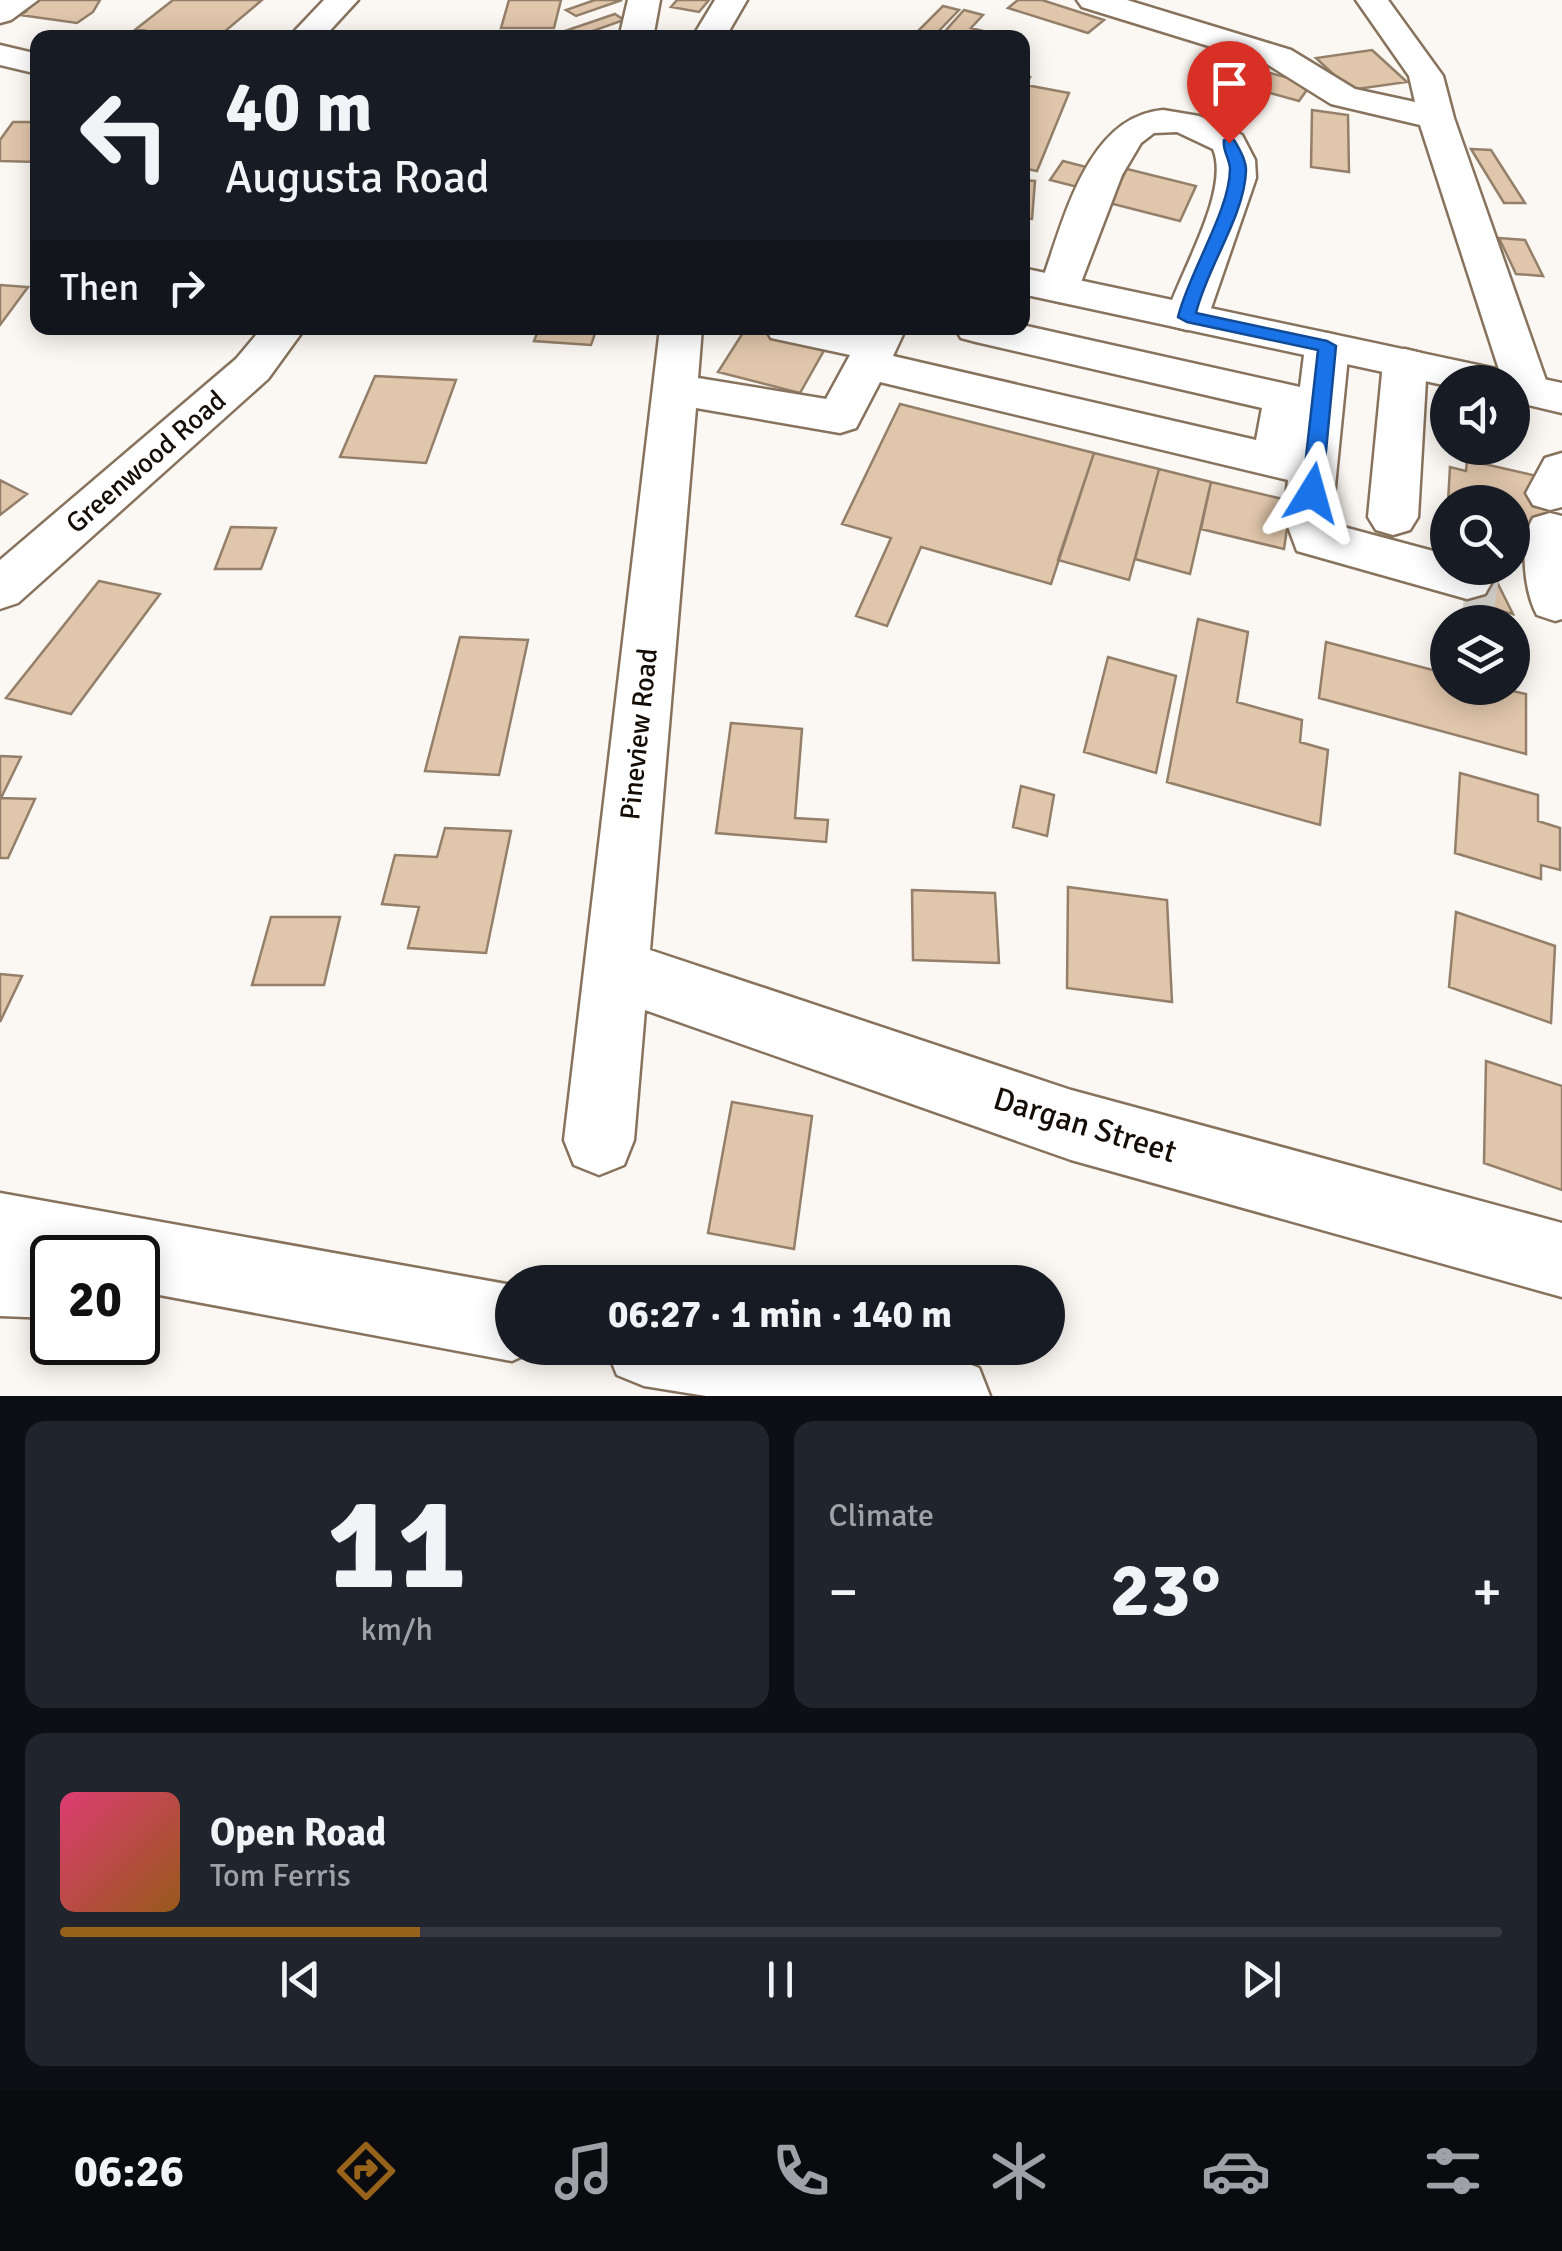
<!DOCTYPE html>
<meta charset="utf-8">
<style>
:root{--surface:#171b24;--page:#20242c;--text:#f1f3f6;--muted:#9ea1a6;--line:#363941;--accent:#976219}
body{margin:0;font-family:Signika,sans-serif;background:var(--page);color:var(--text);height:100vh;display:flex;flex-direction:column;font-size:38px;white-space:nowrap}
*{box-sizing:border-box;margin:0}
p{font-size:32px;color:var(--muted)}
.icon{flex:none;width:55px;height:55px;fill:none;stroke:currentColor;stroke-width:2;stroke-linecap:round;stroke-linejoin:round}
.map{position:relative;height:1396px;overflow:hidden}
.panel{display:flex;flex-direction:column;gap:25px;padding:25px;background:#0d0f14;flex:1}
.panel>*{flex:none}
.banner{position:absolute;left:30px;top:30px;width:1000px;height:305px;border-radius:20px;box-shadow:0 5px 25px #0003;background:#171b24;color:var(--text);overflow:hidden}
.buttons{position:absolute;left:1430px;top:365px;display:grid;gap:20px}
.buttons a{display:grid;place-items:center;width:100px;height:100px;border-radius:50%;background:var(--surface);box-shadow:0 5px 25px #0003;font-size:50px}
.speed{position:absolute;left:30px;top:1235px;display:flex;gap:20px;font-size:50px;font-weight:700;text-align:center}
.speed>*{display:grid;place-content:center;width:130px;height:130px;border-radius:50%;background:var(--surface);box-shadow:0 5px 25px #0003;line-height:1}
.speed .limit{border:5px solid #111;border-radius:15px;background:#fff;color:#111}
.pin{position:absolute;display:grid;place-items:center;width:85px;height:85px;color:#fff;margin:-102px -42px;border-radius:50% 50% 50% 0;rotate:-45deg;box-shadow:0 0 10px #0007}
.pin .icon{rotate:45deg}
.me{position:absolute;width:110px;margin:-55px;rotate:8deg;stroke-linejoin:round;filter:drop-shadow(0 0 8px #0008)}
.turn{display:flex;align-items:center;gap:35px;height:210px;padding:0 30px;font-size:45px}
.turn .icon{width:130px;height:130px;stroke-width:2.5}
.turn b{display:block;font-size:70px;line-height:85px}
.then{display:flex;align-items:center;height:95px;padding:0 30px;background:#0003;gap:20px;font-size:38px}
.big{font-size:75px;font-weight:700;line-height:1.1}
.panel .widget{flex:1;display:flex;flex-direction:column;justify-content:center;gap:15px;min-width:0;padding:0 35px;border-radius:20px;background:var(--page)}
.panel .dial{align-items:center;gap:0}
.dial b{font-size:130px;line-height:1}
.song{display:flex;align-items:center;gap:30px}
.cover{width:120px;height:120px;border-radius:15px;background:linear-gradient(135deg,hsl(340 70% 55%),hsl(30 70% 35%))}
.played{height:10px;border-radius:5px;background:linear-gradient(90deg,var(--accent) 25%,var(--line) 25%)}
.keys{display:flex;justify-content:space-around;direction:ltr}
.heat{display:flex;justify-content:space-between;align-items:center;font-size:55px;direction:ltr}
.panel .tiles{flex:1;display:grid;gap:25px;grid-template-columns:1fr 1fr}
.widget:last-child{grid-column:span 2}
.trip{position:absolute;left:495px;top:1265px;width:570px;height:100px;border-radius:50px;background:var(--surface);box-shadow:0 5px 25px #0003;font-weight:700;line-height:100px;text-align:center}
.tabs{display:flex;height:160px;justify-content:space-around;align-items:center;background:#090b0e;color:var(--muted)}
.tabs .icon{width:70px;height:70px}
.tabs .on{color:var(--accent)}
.tabs b{font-size:45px;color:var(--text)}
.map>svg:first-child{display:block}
.building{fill:#e0c6ab;stroke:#94806a;stroke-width:2.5}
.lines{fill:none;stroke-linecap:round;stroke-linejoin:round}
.minor-tunnel{stroke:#d8d4ce;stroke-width:56;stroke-dasharray:56 28;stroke-linecap:butt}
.minor-casing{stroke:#87735d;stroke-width:5}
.major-casing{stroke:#87735d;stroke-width:5}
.highway-casing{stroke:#87735d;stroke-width:5}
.minor{fill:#fff;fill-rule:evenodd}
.major{fill:#fff;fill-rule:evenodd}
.highway{fill:#fff;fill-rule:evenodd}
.route{fill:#1a73e8;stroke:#114b97;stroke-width:2.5}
.labels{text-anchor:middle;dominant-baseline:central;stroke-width:9;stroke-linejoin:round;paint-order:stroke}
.street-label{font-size:28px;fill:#140c05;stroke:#fff}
.near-street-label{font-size:32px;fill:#140c05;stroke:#fff}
</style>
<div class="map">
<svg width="1562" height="1396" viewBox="0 0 1562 1396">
<rect width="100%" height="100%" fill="#fbf7f2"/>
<path class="building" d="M38 0H100L93 12 77 23 20 15 25 12 20 11Z
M173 0H262L217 38H183L136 29Z
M509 0H561L554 28H501Z
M595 0H622L576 16 566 10Z
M677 0H709L699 12 671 7Z
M1018 0H1042L1104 20 1088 33 1008 8Z
M943 6 959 10 932 38H911Z
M964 10 983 15 971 28 991 33 987 38H939Z
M615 14 624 20 573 38 556 34Z
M1372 50 1407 82 1350 90 1316 58Z
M1236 64 1311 84 1299 101 1223 80Z
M1022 76 1030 77 1026 85 1069 93 1037 171 1022 168Z
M1312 110 1348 115 1349 172 1311 167Z
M13 122H38V162L0 161V140Z
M1471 149 1491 150 1525 203H1504Z
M1063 161 1090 168 1078 187 1050 180Z
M1127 169 1196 186 1180 221 1109 203Z
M1022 180 1035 181 1032 219 1022 218Z
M1499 238 1525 240 1543 276 1516 274Z
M0 285 28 287 0 325Z
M539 328H597L591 345 534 341Z
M746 328 827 345 800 393 718 372Z
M375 376 456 380 426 463 340 457Z
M900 404 1094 453 1051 584 921 547 887 626 856 616 891 538 842 524Z
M1094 453 1159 469 1129 580 1058 560Z
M1467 460 1537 476 1550 493V531L1538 566 1512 559V502H1448L1450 467 1466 471Z
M1159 469 1211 482 1190 574 1135 559Z
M0 480 27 494 0 515Z
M1211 482 1291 501 1284 549 1201 529Z
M231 527 276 528 261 569H215Z
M1461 568H1490L1513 614 1482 606Z
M99 581 160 594 71 714 6 698Z
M1198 619 1248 632 1237 702 1302 720 1300 742 1328 750 1320 825 1167 782Z
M460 637 528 640 499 775 425 771Z
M1326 642 1448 674V688H1499L1526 694V754L1319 698Z
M1108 657 1176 676 1156 773 1084 752Z
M731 723 802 729 795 818 828 820 826 842 716 833Z
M0 756 21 757 1 798 35 799 8 858H0Z
M1460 773 1538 795V821L1560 828V870L1541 865V879L1455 853Z
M1021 786 1054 795 1047 836 1013 827Z
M445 828 511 831 486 953 408 948 419 907 382 904 395 855 437 857Z
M1068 887 1167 900 1172 1002 1067 988Z
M912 890 995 893 999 963 913 960Z
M1456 912 1555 946 1551 1023 1449 987Z
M271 917H340L324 985H252Z
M0 974 22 976 0 1022Z
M1486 1061 1562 1086V1190L1484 1163Z
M732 1102 812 1116 794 1249 708 1233Z"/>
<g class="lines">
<path class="minor-tunnel" d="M1467 580 1498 585"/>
<defs>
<path id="minor" d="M0 0H38L11 20 0 23Z
M324 0H358L323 38H288Z
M628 0H660L653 38H619Z
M715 0H747L725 38H692Z
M1077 0H1127L1291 50 1355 89 1415 102 1409 76 1356 0H1388L1443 76 1454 118 1549 389 1543 400 1527 404 1512 400V382H1503L1420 125 1331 104 1267 64 1082 7Z
M1163 110 1199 116 1242 135 1255 160 1256 178 1208 317 1202 326 1187 330 1172 326 1166 317C1179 274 1231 190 1213 149L1177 132 1154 133 1141 143 1122 175 1075 298 1060 302 1045 298 1039 289C1063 226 1084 117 1163 110Z
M1022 325 1300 387 1305 347 1312 337 1327 333 1342 337 1349 347 1332 516 1336 525 1448 555V568H1486L1493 580 1485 594 1467 599 1297 551 1284 516 1288 480 880 382 856 428 840 433 696 408 650 950 1071 1090 1562 1223V1297L1071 1160 645 1010 634 1140 624 1165 599 1175 574 1165 564 1140 660 328H702L698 378 826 399 850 355 771 338 765 328H906L893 356 1256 440 1262 408 976 342 961 338 955 328Z
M262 328H305L268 379 18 603 0 609V560L236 359Z
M1405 349 1421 353 1427 363 1418 517 1410 530 1393 535 1376 530 1368 517 1383 363 1389 353Z
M1562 453V507L1550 510 1533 505 1526 493 1545 458Z
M1550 513 1562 516V619L1555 621 1537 615C1524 591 1519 542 1533 518Z"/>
<path id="major" d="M0 45 38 54V74L0 65Z
M1022 268 1562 383V413L1512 401V382H1448V386L1022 294Z"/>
<path id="highway" d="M0 1193 512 1285V1348H540L512 1361 138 1291V1258H52V1318L0 1316Z
M606 1348H889L951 1357 979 1368 990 1396H706L644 1386 617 1375Z"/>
</defs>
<use href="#minor" class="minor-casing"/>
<use href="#major" class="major-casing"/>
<use href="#highway" class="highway-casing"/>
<use href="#minor" class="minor"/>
<use href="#major" class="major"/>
<use href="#highway" class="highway"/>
</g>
<path class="route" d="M1224 140H1234C1239 148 1246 160 1246 170 1245 215 1207 267 1196 313L1327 341 1336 346 1322 493 1312 500 1302 493 1318 350 1187 322 1178 317C1189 272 1230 210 1230 169 1230 159 1222 150 1224 140Z"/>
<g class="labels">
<g class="street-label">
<text transform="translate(146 462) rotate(-41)">Greenwood Road</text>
<text transform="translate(639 734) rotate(-84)">Pineview Road</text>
</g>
<g class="near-street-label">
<text transform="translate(1085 1125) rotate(17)">Dargan Street</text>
</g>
</g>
</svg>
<div class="buttons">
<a><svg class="icon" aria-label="sound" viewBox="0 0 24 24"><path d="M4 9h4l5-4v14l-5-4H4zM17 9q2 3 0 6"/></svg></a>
<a><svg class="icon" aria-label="search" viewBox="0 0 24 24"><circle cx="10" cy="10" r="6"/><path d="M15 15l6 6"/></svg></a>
<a><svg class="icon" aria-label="layers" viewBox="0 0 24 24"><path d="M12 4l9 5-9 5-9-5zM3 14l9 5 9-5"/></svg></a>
</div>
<div class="speed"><div class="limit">20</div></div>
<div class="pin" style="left:1229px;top:143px;background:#d93025"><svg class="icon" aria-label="arrive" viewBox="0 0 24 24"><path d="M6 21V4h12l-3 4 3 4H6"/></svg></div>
<svg class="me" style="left:1312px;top:493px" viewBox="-20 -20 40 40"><path d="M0-17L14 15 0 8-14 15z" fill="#1a73e8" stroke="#fff" stroke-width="4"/></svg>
<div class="trip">06:27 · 1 min · 140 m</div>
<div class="banner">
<div class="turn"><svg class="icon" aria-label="left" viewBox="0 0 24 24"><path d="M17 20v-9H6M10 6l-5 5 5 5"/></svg><div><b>40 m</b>Augusta Road</div></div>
<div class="then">Then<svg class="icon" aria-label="right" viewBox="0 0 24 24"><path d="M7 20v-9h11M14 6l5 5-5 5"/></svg></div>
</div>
</div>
<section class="panel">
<div class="tiles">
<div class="widget dial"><b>11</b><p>km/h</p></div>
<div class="widget"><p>Climate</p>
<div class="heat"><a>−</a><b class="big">23°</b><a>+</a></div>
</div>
<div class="widget">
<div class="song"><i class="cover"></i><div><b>Open Road</b><p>Tom Ferris</p></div></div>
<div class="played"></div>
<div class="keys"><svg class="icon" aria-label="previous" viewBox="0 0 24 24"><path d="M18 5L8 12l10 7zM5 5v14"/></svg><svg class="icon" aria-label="pause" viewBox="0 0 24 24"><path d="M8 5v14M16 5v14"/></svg><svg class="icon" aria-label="next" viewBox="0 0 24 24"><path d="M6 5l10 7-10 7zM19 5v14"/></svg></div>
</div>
</div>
</section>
<nav class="tabs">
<b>06:26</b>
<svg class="icon on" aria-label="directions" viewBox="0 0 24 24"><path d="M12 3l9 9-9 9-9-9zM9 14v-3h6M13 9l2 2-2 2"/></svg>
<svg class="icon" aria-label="music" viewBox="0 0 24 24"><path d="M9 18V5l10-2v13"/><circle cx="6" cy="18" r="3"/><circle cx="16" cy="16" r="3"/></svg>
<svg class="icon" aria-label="phone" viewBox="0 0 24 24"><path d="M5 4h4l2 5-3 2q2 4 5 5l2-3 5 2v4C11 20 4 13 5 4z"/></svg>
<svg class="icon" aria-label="climate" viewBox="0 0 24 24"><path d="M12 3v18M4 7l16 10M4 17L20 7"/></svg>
<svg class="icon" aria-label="car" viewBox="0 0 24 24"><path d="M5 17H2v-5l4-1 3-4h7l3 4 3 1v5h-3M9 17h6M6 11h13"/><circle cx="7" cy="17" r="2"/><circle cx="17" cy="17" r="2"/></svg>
<svg class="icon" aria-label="filters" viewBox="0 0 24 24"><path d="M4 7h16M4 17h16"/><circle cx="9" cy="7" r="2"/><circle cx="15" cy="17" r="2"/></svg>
</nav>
